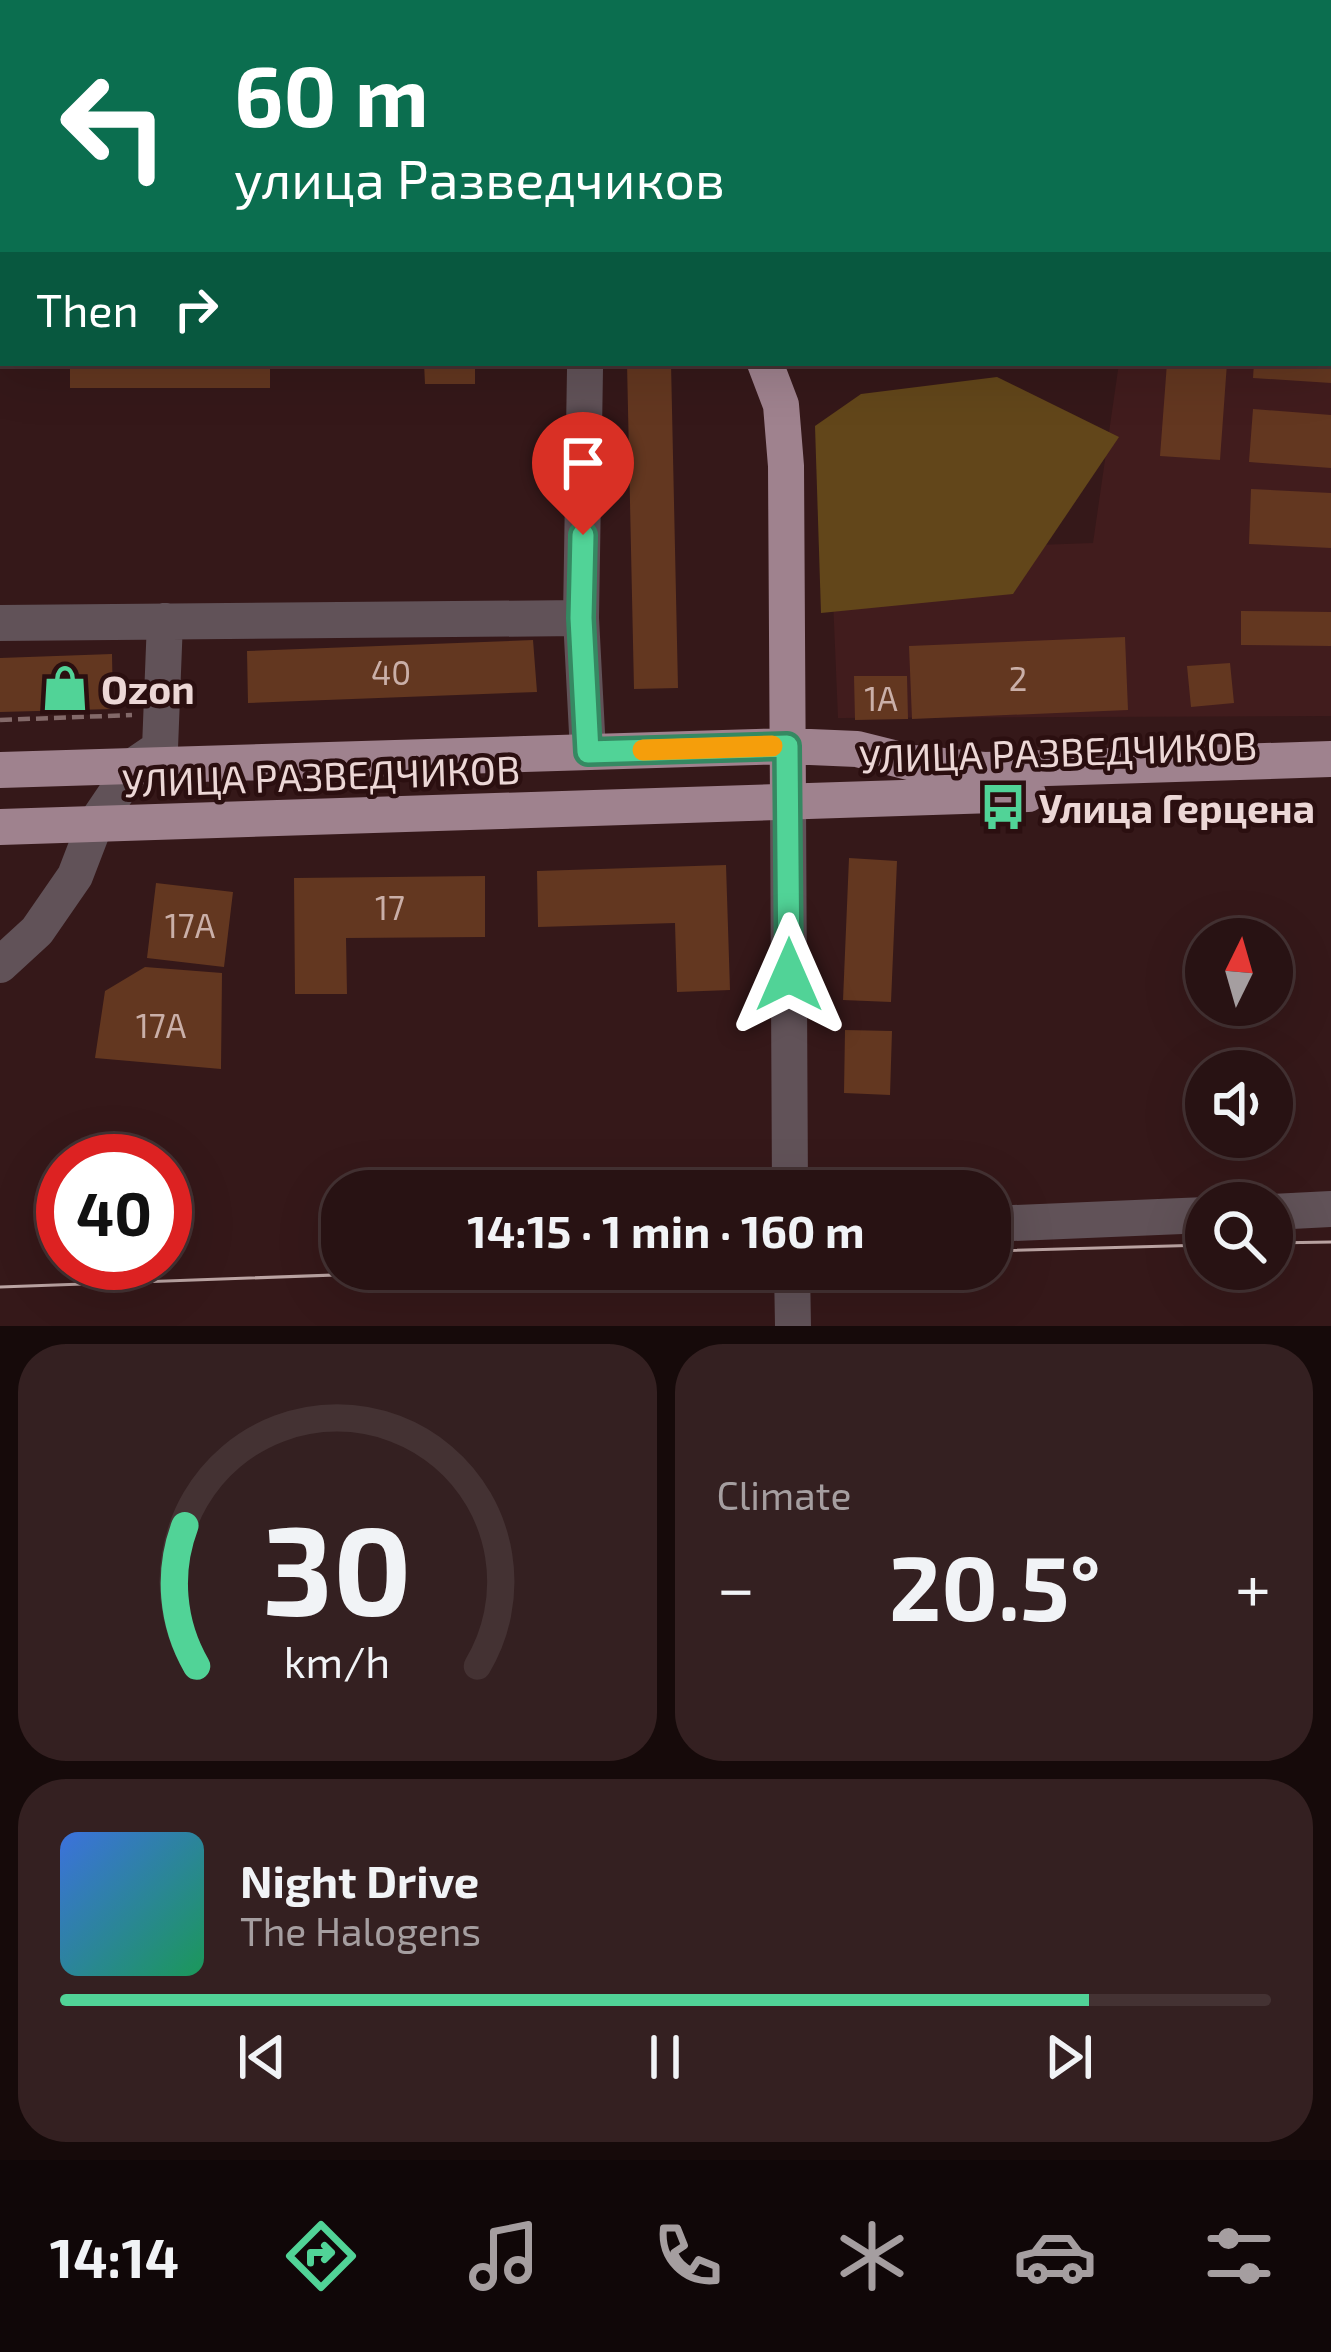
<!DOCTYPE html>
<meta charset="utf-8">
<style>
:root{--surface:#281213;--page:#342021;--text:#f1f3f6;--muted:#a59ea0;--line:#443233;--accent:#51d397}
body{margin:0;font-family:"Exo 2",sans-serif;background:var(--page);color:var(--text);height:100vh;display:flex;flex-direction:column;font-size:45px;white-space:nowrap}
*{box-sizing:border-box;margin:0}
p{font-size:39px;color:var(--muted)}
.icon{flex:none;width:66px;height:66px;fill:none;stroke:currentColor;stroke-width:2;stroke-linecap:round;stroke-linejoin:round}
.map{position:relative;height:1326px;overflow:hidden}
.panel{display:flex;flex-direction:column;gap:18px;padding:18px;background:#160a0a;flex:1}
.panel>*{flex:none}
.top-card{position:absolute;left:0px;top:0px;width:1332px;height:366px;box-shadow:0 12px 48px #0002,0 0 0 3px var(--line);background:#0b6e4f;color:#fff;overflow:hidden}
.needle{width:78px;rotate:5deg}
.fabs{position:absolute;left:1185px;top:918px;display:grid;gap:24px}
.fabs a{display:grid;place-items:center;width:108px;height:108px;border-radius:50%;background:var(--surface);box-shadow:0 12px 48px #0002,0 0 0 3px var(--line);font-size:60px}
.speed{position:absolute;left:36px;top:1134px;display:flex;gap:24px;font-size:60px;font-weight:700;text-align:center}
.speed>*{display:grid;place-content:center;width:156px;height:156px;border-radius:50%;background:var(--surface);box-shadow:0 12px 48px #0002,0 0 0 3px var(--line);line-height:1}
.speed .limit{border:18px solid #d22;background:#fff;color:#111}
.pin{position:absolute;display:grid;place-items:center;width:102px;height:102px;color:#fff;margin:-123px -51px;border-radius:50% 50% 50% 0;rotate:-45deg;box-shadow:0 0 12px #0007}
.pin .icon{rotate:45deg}
.me{position:absolute;width:132px;margin:-66px;rotate:0deg;stroke-linejoin:round;filter:drop-shadow(0 0 9px #0008)}
.turn{display:flex;align-items:center;gap:42px;height:252px;padding:0 36px;font-size:54px}
.turn .icon{width:156px;height:156px;stroke-width:2.5}
.turn b{display:block;font-size:84px;line-height:102px}
.then{display:flex;align-items:center;height:114px;padding:0 36px;background:#0003;gap:24px;font-size:45px}
.big{font-size:90px;font-weight:700;line-height:1.1}
.panel .card{flex:1;display:flex;flex-direction:column;justify-content:center;gap:18px;min-width:0;padding:0 42px;border-radius:48px;background:var(--page)}
.panel .dial{align-items:center;gap:0}
.dial svg{height:312px;overflow:visible;fill:none;stroke:var(--line);stroke-width:7;stroke-linecap:round;text-anchor:middle}
.dial text{fill:var(--text);stroke:none}
.song{display:flex;align-items:center;gap:36px}
.cover{width:144px;height:144px;border-radius:18px;background:linear-gradient(135deg,hsl(220 70% 55%),hsl(150 70% 35%))}
.played{height:12px;border-radius:6px;background:linear-gradient(90deg,var(--accent) 85%,var(--line) 85%)}
.keys{display:flex;justify-content:space-around;direction:ltr}
.heat{display:flex;justify-content:space-between;align-items:center;font-size:66px;direction:ltr}
.panel .tiles{flex:1;display:grid;gap:18px;grid-template-columns:1fr 1fr}
.card:last-child{grid-column:span 2}
.trip{position:absolute;left:321px;top:1170px;width:690px;height:120px;border-radius:48px;background:var(--surface);box-shadow:0 12px 48px #0002,0 0 0 3px var(--line);font-weight:700;line-height:120px;text-align:center}
.menu{display:flex;height:192px;justify-content:space-around;align-items:center;background:#100708;color:var(--muted)}
.menu .icon{width:84px;height:84px}
.menu .on{color:var(--accent)}
.menu b{font-size:54px;color:var(--text)}
.map>svg:first-child{display:block}
.built{fill:#411c1d}
.forest{fill:#62461a}
.building{fill:#633720}
.lines{fill:none;stroke-linecap:round;stroke-linejoin:round}
.path{stroke:#836969;stroke-width:4.5;stroke-dasharray:12 6;stroke-linecap:butt}
.minor{stroke:#615258;stroke-width:36}
.major{stroke:#9f828e;stroke-width:36}
.tram{stroke:#bba4a3;stroke-width:3}
.route-casing{stroke:#358962;stroke-width:30}
.route{stroke:#51d397;stroke-width:21}
.slow{stroke:#f59e0b;stroke-width:21}
.labels{text-anchor:middle;dominant-baseline:central;stroke-width:9;stroke-linejoin:round;paint-order:stroke}
.number-label{font-size:33px;fill:#caafa8}
.poi-label{font-size:39px;font-weight:bold;fill:#ecd7d6;stroke:#2b0f10;text-anchor:start}
.street-label{font-size:39px;fill:#ecd7d6;stroke:#2b0f10}
</style>
<div class="map">
<svg width="1331" height="1326" viewBox="0 0 1331 1326">
<rect width="100%" height="100%" fill="#351819"/>
<path class="built" d="M1331 244V716L838 718 831 552 1093 543 1119 363H1329Z"/>
<path class="forest" d="M997 377 1119 437 1013 594 821 613 815 426 861 394Z"/>
<path class="building" d="M70 363H270V388H70Z
M424 363H475V384H425Z
M627 363H671L678 688 634 689Z
M1167 363H1227L1220 460 1160 456Z
M1254 363H1331V383L1253 378Z
M1253 409 1331 415V468L1249 462Z
M1251 489 1331 493V548L1249 544Z
M1241 611 1331 612V646L1241 645Z
M1125 637 1128 710 912 719 909 646Z
M533 640 537 692 248 703 247 651Z
M112 654 113 709 0 712V658Z
M1230 663 1234 703 1191 707 1187 666Z
M854 676H907L908 719 855 720Z
M849 858 897 861 891 1002 843 1000Z
M726 865 730 990 677 992 675 923 538 927 537 871Z
M485 876V937L346 938 347 994H295L294 878Z
M156 883 233 892 224 967 147 958Z
M145 967 222 973 221 1069 95 1058 105 991Z
M845 1030 892 1031 890 1095 844 1093Z"/>
<g class="lines">
<path class="path" d="M18 3V0
M0 124H3
M0 720 132 715"/>
<path class="minor" d="M1238 0 1242 3
M172 3V0
M371 3 374 0
M921 3 923 0
M1329 82 1331 83
M581 618 585 369
M0 623 581 618 588 752
M788 802 790 1191
M0 965 37 931 75 876 95 824 135 765 160 748 165 621
M1272 1212 1331 1209
M990 1224 1206 1215
M792 1269 793 1326"/>
<path class="major" d="M563 0 565 3
M765 363 781 405 786 466 788 802
M0 770 787 746 857 749 913 763 984 770 1331 759
M0 827 1028 794"/>
<path class="tram" d="M1272 1243 1331 1242
M990 1251 1206 1245
M0 1287 501 1269"/>
</g>
<g class="lines">
<defs>
<path id="route" d="M583 535 581 618 588 752 787 746 789 975"/>
</defs>
<use href="#route" class="route-casing"/>
<use href="#route" class="route"/>
<path class="slow" d="M643 750 772 746"/>
</g>
<defs>
<symbol id="shop-bare" viewBox="-9 -9 18 18"><path d="M-5-2.5h2.3a2.7 3.5 0 0 1 5.4 0H5L5.5 6h-11ZM-1.5-2.5h3a1.5 2.3 0 0 0-3 0Z" fill="#51d397" stroke="#2b0f10" stroke-width="2.5" paint-order="stroke"/></symbol>
<symbol id="bus-bare" viewBox="-9 -9 18 18"><path d="M-5-6H5V4H4V6H2V4H-2V6H-4V4H-5ZM-3.5-4V0h7V-4ZM-3.5 1.2v1.5H-2V1.2ZM2 1.2v1.5H3.5V1.2Z" fill="#51d397" stroke="#2b0f10" stroke-width="2.5" paint-order="stroke"/></symbol>
</defs>
<g fill-rule="evenodd">
<use href="#shop-bare" x="32" y="655" width="66" height="66"/>
<use href="#bus-bare" x="970" y="774" width="66" height="66"/>
</g>
<g class="labels">
<g class="number-label">
<text x="391" y="672">40</text>
<text x="1018" y="678">2</text>
<text x="881" y="698">1А</text>
<text x="390" y="907">17</text>
<text x="190" y="925">17А</text>
<text x="161" y="1025">17А</text>
</g>
<g class="poi-label">
<text x="101" y="688">Ozon</text>
<text x="1039" y="807">Улица Герцена</text>
</g>
<g class="street-label">
<text transform="translate(1058 751) rotate(-2)">УЛИЦА РАЗВЕДЧИКОВ</text>
<text transform="translate(321 775) rotate(-2)">УЛИЦА РАЗВЕДЧИКОВ</text>
</g>
</g>
</svg>
<div class="fabs">
<a><svg class="needle" viewBox="-14 -14 28 28"><path d="M0-13l5 13h-10z" fill="#e53935"/><path d="M0 13l5-13h-10z" fill="#a59ea0"/></svg></a>
<a><svg class="icon" aria-label="sound" viewBox="0 0 24 24"><path d="M4 9h4l5-4v14l-5-4H4zM17 9q2 3 0 6"/></svg></a>
<a><svg class="icon" aria-label="search" viewBox="0 0 24 24"><circle cx="10" cy="10" r="6"/><path d="M15 15l6 6"/></svg></a>
</div>
<div class="speed"><div class="limit">40</div></div>
<div class="pin" style="left:583px;top:535px;background:#d93025"><svg class="icon" aria-label="arrive" viewBox="0 0 24 24"><path d="M6 21V4h12l-3 4 3 4H6"/></svg></div>
<svg class="me" style="left:789px;top:975px" viewBox="-20 -20 40 40"><path d="M0-17L14 15 0 8-14 15z" fill="#51d397" stroke="#fff" stroke-width="4"/></svg>
<div class="trip">14:15 · 1 min · 160 m</div>
<div class="top-card">
<div class="turn"><svg class="icon" aria-label="left" viewBox="0 0 24 24"><path d="M17 20v-9H6M10 6l-5 5 5 5"/></svg><div><b>60 m</b>улица Разведчиков</div></div>
<div class="then">Then<svg class="icon" aria-label="right" viewBox="0 0 24 24"><path d="M7 20v-9h11M14 6l5 5-5 5"/></svg></div>
</div>
</div>
<section class="panel">
<div class="tiles">
<div class="card dial"><svg viewBox="0 0 100 80">
<path d="M14 69A42 42 0 1 1 86 69"/>
<path d="M14 69A42 42 0 0 1 11 33" stroke="#51d397"/>
<text x="50" y="56" font-size="32" font-weight="700">30</text>
<text x="50" y="72" font-size="11">km/h</text>
</svg></div>
<div class="card"><p>Climate</p>
<div class="heat"><a>−</a><b class="big">20.5°</b><a>+</a></div>
</div>
<div class="card">
<div class="song"><i class="cover"></i><div><b>Night Drive</b><p>The Halogens</p></div></div>
<div class="played"></div>
<div class="keys"><svg class="icon" aria-label="previous" viewBox="0 0 24 24"><path d="M18 5L8 12l10 7zM5 5v14"/></svg><svg class="icon" aria-label="pause" viewBox="0 0 24 24"><path d="M8 5v14M16 5v14"/></svg><svg class="icon" aria-label="next" viewBox="0 0 24 24"><path d="M6 5l10 7-10 7zM19 5v14"/></svg></div>
</div>
</div>
</section>
<nav class="menu">
<b>14:14</b>
<svg class="icon on" aria-label="directions" viewBox="0 0 24 24"><path d="M12 3l9 9-9 9-9-9zM9 14v-3h6M13 9l2 2-2 2"/></svg>
<svg class="icon" aria-label="music" viewBox="0 0 24 24"><path d="M9 18V5l10-2v13"/><circle cx="6" cy="18" r="3"/><circle cx="16" cy="16" r="3"/></svg>
<svg class="icon" aria-label="phone" viewBox="0 0 24 24"><path d="M5 4h4l2 5-3 2q2 4 5 5l2-3 5 2v4C11 20 4 13 5 4z"/></svg>
<svg class="icon" aria-label="climate" viewBox="0 0 24 24"><path d="M12 3v18M4 7l16 10M4 17L20 7"/></svg>
<svg class="icon" aria-label="car" viewBox="0 0 24 24"><path d="M5 17H2v-5l4-1 3-4h7l3 4 3 1v5h-3M9 17h6M6 11h13"/><circle cx="7" cy="17" r="2"/><circle cx="17" cy="17" r="2"/></svg>
<svg class="icon" aria-label="filters" viewBox="0 0 24 24"><path d="M4 7h16M4 17h16"/><circle cx="9" cy="7" r="2"/><circle cx="15" cy="17" r="2"/></svg>
</nav>
